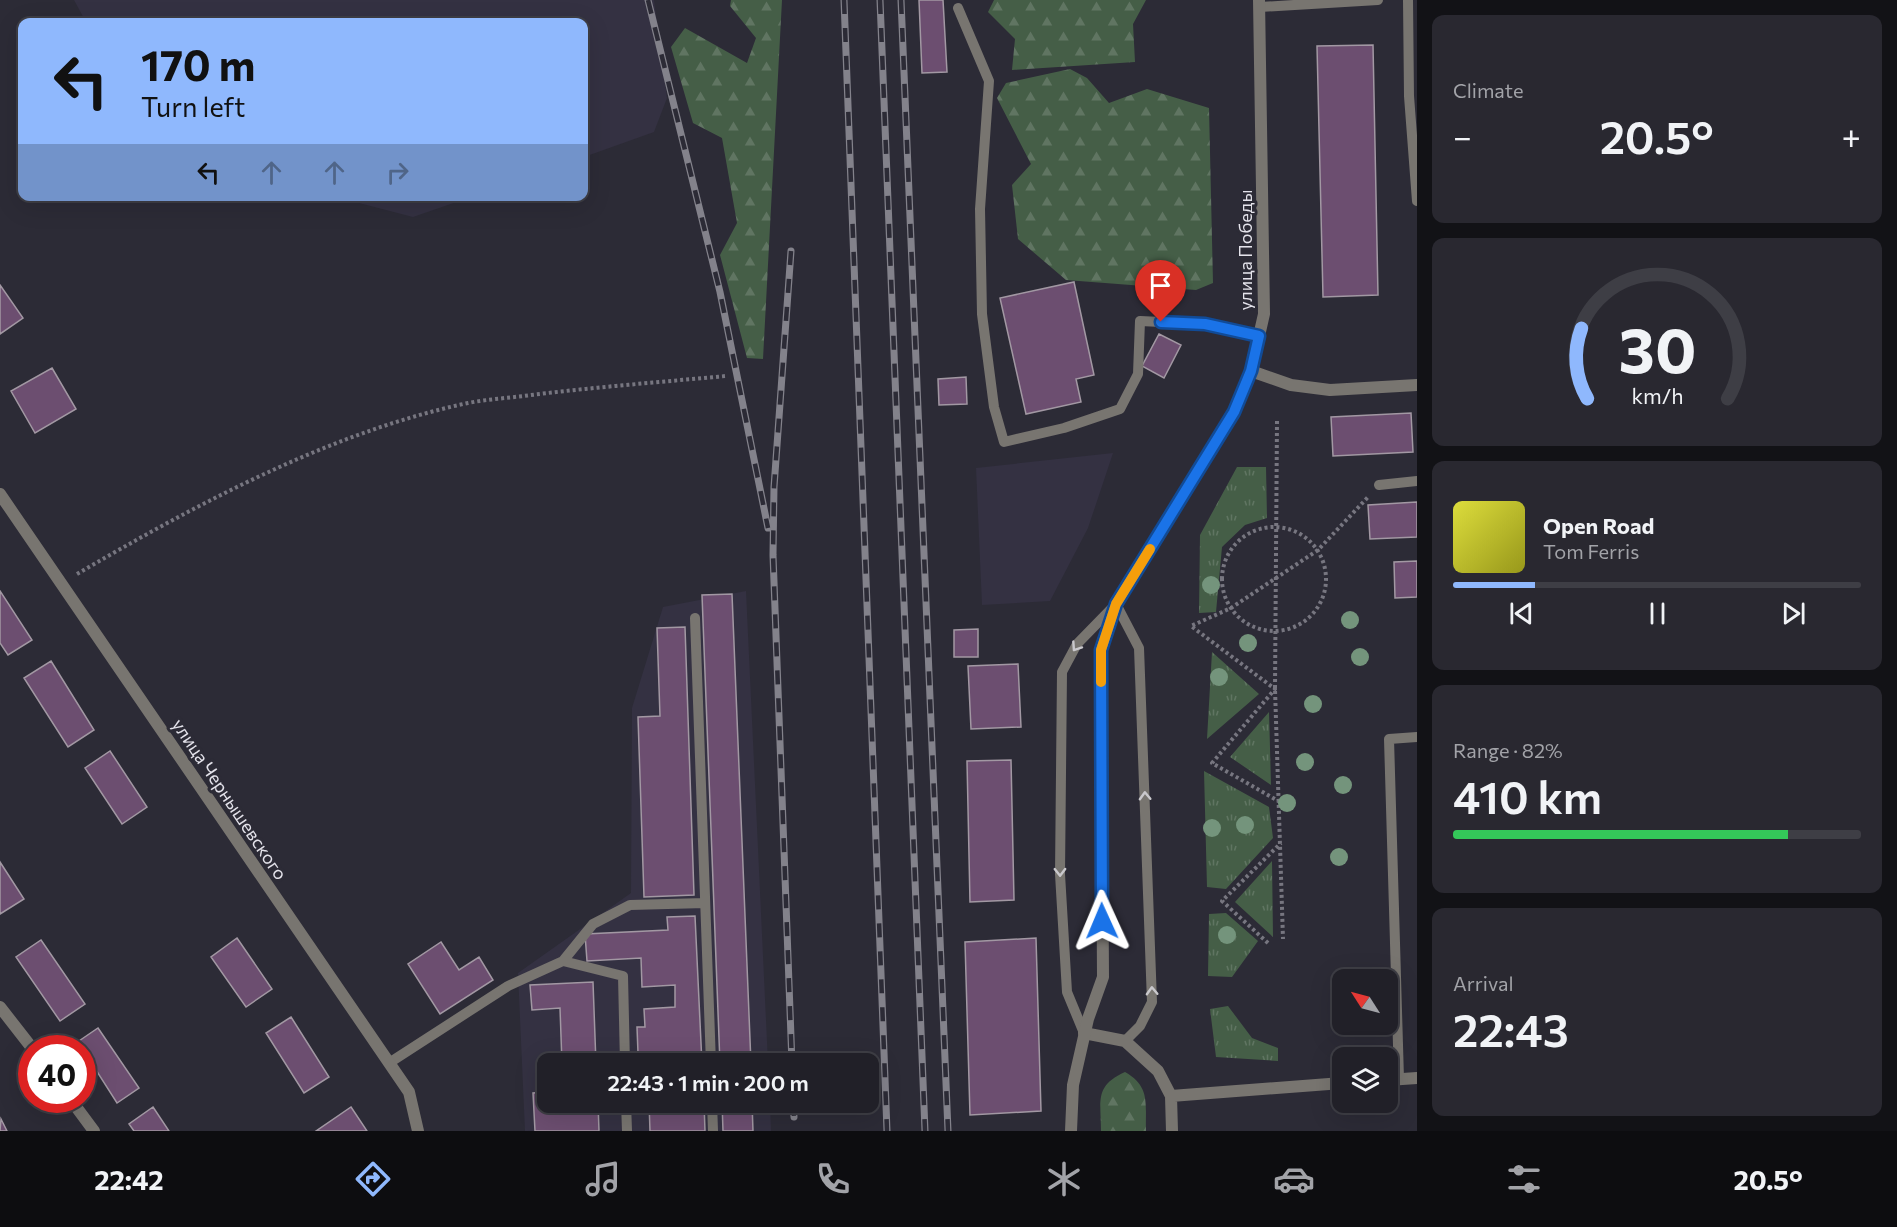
<!DOCTYPE html>
<meta charset="utf-8">
<style>
:root{--surface:#212028;--page:#292830;--text:#f1f3f6;--muted:#a2a3a8;--line:#3e3e45;--accent:#8fb8fd}
body{margin:0;font-family:Commissioner,sans-serif;background:var(--page);color:var(--text);height:100vh;display:flex;flex-direction:column;font-size:22px;white-space:nowrap}
*{box-sizing:border-box;margin:0}
p{font-size:20px;color:var(--muted)}
.icon{flex:none;width:33px;height:33px;fill:none;stroke:currentColor;stroke-width:2;stroke-linecap:round;stroke-linejoin:round}
.map{position:relative;flex:1;overflow:hidden}
.sheet{display:flex;flex-direction:column;gap:15px;padding:15px;background:#121216;width:480px}
.sheet>*{flex:none}
.banner{position:absolute;left:18px;top:18px;width:570px;height:183px;border-radius:12px;box-shadow:0 6px 24px #0002,0 0 0 2px var(--line);background:#8fb8fd;color:#111;overflow:hidden}
.needle{width:39px;rotate:306deg}
.tools{position:absolute;left:1332px;top:969px;display:grid;gap:12px}
.tools a{display:grid;place-items:center;width:66px;height:66px;border-radius:12px;background:var(--surface);box-shadow:0 6px 24px #0002,0 0 0 2px var(--line);font-size:30px}
.speed{position:absolute;left:18px;top:1035px;display:flex;gap:12px;font-size:30px;font-weight:700;text-align:center}
.speed>*{display:grid;place-content:center;width:78px;height:78px;border-radius:50%;background:var(--surface);box-shadow:0 6px 24px #0002,0 0 0 2px var(--line);line-height:1}
.speed .limit{border:9px solid #d22;background:#fff;color:#111}
.pin{position:absolute;display:grid;place-items:center;width:51px;height:51px;color:#fff;margin:-62px -26px;border-radius:50% 50% 50% 0;rotate:-45deg;box-shadow:0 0 6px #0007}
.pin .icon{rotate:45deg}
.me{position:absolute;width:66px;margin:-33px;rotate:359deg;stroke-linejoin:round;filter:drop-shadow(0 0 4px #0008)}
.turn{display:flex;align-items:center;gap:21px;height:126px;padding:0 24px;font-size:27px}
.turn .icon{width:78px;height:78px;stroke-width:2.5}
.turn b{display:block;font-size:42px;line-height:51px}
.lanes{display:flex;align-items:center;height:57px;padding:0 24px;background:#0003;justify-content:center;gap:30px;direction:ltr}
.lanes .off{opacity:.35}
.big{font-size:45px;font-weight:600;line-height:1.1}
.sheet .card{flex:1;display:flex;flex-direction:column;justify-content:center;gap:9px;min-width:0;padding:0 21px;border-radius:12px;background:var(--page)}
.sheet .dial{align-items:center;gap:0}
.dial svg{height:156px;overflow:visible;fill:none;stroke:var(--line);stroke-width:7;stroke-linecap:round;text-anchor:middle}
.dial text{fill:var(--text);stroke:none}
.song{display:flex;align-items:center;gap:18px}
.cover{width:72px;height:72px;border-radius:9px;background:linear-gradient(135deg,hsl(60 70% 55%),hsl(60 70% 35%))}
.played{height:6px;border-radius:3px;background:linear-gradient(90deg,var(--accent) 20%,var(--line) 20%)}
.keys{display:flex;justify-content:space-around;direction:ltr}
.heat{display:flex;justify-content:space-between;align-items:center;font-size:33px;direction:ltr}
.charge{height:9px;border-radius:4px;background:linear-gradient(90deg,#34c759 82%,var(--line) 0)}
.trip{position:absolute;left:537px;top:1053px;width:342px;height:60px;border-radius:12px;background:var(--surface);box-shadow:0 6px 24px #0002,0 0 0 2px var(--line);font-weight:600;line-height:60px;text-align:center}
.tabs{display:flex;height:96px;justify-content:space-around;align-items:center;background:#0d0d10;color:var(--muted)}
.tabs .icon{width:42px;height:42px}
.tabs .selected{color:var(--accent)}
.tabs b{font-size:27px;color:var(--text)}
main{display:flex;flex:1;min-height:0}
.map>svg:first-child{display:block}
.built{fill:#343142}
.grass{fill:url(#grass-tufts)}
.forest{fill:url(#forest-firs)}
.building{fill:#6c4e70;stroke:#a298a3;stroke-width:1.5}
.lines{fill:none;stroke-linecap:round;stroke-linejoin:round}
.path{stroke:#777680;stroke-width:4;stroke-dasharray:3 3;stroke-linecap:butt}
.service{stroke:#787570;stroke-width:10}
.minor{stroke:#787570;stroke-width:12}
.tertiary{stroke:#787570;stroke-width:12}
.rail-casing{stroke:#83828b;stroke-width:7}
.rail{stroke:#2c2b36;stroke-width:4.5;stroke-dasharray:14;stroke-linecap:butt}
.tree{fill:#74947c}
.oneway{stroke:#c9c8cc}
.route-casing{stroke:#114b97;stroke-width:15}
.route{stroke:#1a73e8;stroke-width:10}
.slow{stroke:#f59e0b;stroke-width:10}
.labels{text-anchor:middle;dominant-baseline:central;stroke-width:6;stroke-linejoin:round;paint-order:stroke}
.street-label{font-size:18px;fill:#e4e3eb;stroke:#2c2b36}
</style>
<main>
<div class="map">
<svg width="1417" height="1131" viewBox="0 0 1417 1131">
<defs>
<pattern id="grass-tufts" width="24" height="20" patternUnits="userSpaceOnUse" patternTransform="scale(1.5)"><rect width="24" height="20" fill="#455e47"/><path d="M3 7l-1-3M5 7V3M7 7l1-3M15 17l-1-3M17 17v-4M19 17l1-3" fill="none" stroke="#607562"/></pattern>
<pattern id="forest-firs" width="22" height="20" patternUnits="userSpaceOnUse" patternTransform="scale(1.5)"><rect width="22" height="20" fill="#455e47"/><path d="M5 1l3.5 6h-7zM16 11l3.5 6h-7z" fill="#607562"/></pattern>
</defs>
<rect width="100%" height="100%" fill="#2c2b36"/>
<path class="built" d="M74 0H654L667 98 654 132 584 157V22H86Z
M336 197H471L413 217Z
M1113 453 1088 528 1050 601 982 605 976 468Z
M746 591 768 1063 548 1064V1102L770 1103 771 1131H525L518 973 631 893 632 708 663 607Z"/>
<path class="grass" d="M1237 467H1266L1267 518 1245 525 1222 547 1216 612 1199 613 1200 535Z
M1212 652 1259 694 1207 739Z
M1269 712 1271 785 1230 757Z
M1204 771 1269 807 1273 838 1226 889 1207 887Z
M1272 861 1273 937 1235 902Z
M1226 913 1258 941 1232 977 1208 976 1209 914Z
M1228 1006 1252 1038 1278 1048V1061L1216 1057 1210 1009Z"/>
<path class="forest" d="M731 0H782L763 359 747 358 720 255 737 223 722 138 693 123 671 47 685 28 747 63 756 38 730 6Z
M994 0H1146L1133 24 1135 62 1012 70 1015 39 988 12Z
M1070 69 1087 78 1109 103 1147 89 1209 108 1213 283 1196 290 1066 280 1018 239 1012 185 1031 164 997 98 1006 83Z
M1125 1072C1151 1087 1145 1104 1146 1131H1101C1101 1101 1094 1086 1125 1072Z"/>
<path class="building" d="M919 0H943L947 72 922 73Z
M1373 45 1378 295 1323 297 1317 46Z
M1074 282 1094 375 1076 379 1081 402 1026 414 1000 298Z
M0 285 23 318 0 334Z
M1159 334 1181 345 1164 378 1142 366Z
M52 368 76 409 35 433 11 391Z
M966 377 967 404 939 405 938 379Z
M1411 413 1413 452 1333 456 1331 417Z
M1417 502V537L1370 539 1368 505Z
M1417 561V597L1395 598 1394 562Z
M0 591 32 640 8 655 0 643Z
M732 594 751 1064H720L702 595Z
M685 627 694 895 644 897 638 717 660 716 657 628Z
M978 629V657H954V630Z
M51 661 94 730 68 747 24 678Z
M1018 664 1021 727 971 729 968 666Z
M110 751 147 807 122 824 85 768Z
M1011 760 1014 900 970 902 967 761Z
M0 862 24 899 0 914Z
M695 916 702 1064H647V1053H638L637 1027H645L644 1009 675 1007V985L642 987 641 958 587 961 585 934 668 930 667 917Z
M237 938 272 989 246 1007 211 957Z
M1036 938 1041 1111 970 1115 965 942Z
M41 940 85 1004 60 1021 16 957Z
M441 942 459 970 479 957 493 980 440 1014 408 964Z
M593 982 596 1064H562L560 1008 532 1010 530 985Z
M291 1017 329 1077 304 1093 266 1033Z
M98 1028 139 1088 117 1103 82 1048 76 1043Z
M548 1092V1102H598L599 1131H535L533 1093Z
M649 1102H704L705 1131H650Z
M722 1102H752L753 1131H723Z
M153 1107 169 1131H134L129 1124Z
M351 1107 367 1131H316Z
M1 1119 7 1131H0Z"/>
<g class="lines">
<path class="path" d="M1277 421 1275 689 1283 939
M1222 579a52 52 0 1 1 104 0a52 52 0 1 1-104 0Z
M77 574C197 504 331 432 468 403 488 399 510 398 531 395 596 387 661 382 726 376
M1280 802 1212 763 1275 689 1191 626 1231 608 1318 550 1369 496
M1268 943 1222 901 1281 843"/>
<path class="service" d="M1408 0 1409 96 1417 201
M1260 7 1378 0
M958 8 989 81 980 209 982 314 994 407 1004 442 1064 428 1120 409 1138 374 1140 321 1205 324 1259 336
M1379 485 1417 481
M695 618 711 1064
M563 961 593 924 630 905 705 903
M1084 1033 1067 992 1060 874 1062 672 1077 644 1116 604 1139 648 1152 1002 1140 1026 1125 1041
M389 1063 508 986 563 961 623 976 625 1064
M1399 1079 1389 739 1417 737
M626 1102 627 1131
M712 1102 713 1131"/>
<path class="minor" d="M0 494 409 1092 418 1131
M0 1007 32 1048
M1084 1033 1125 1041 1158 1071 1171 1096 1172 1131
M1388 1080 1417 1078
M1171 1096 1342 1083
M71 1100 94 1131"/>
<path class="tertiary" d="M1251 371 1291 385 1330 390 1417 385
M1071 1131 1073 1085 1088 1019 1103 977 1101 650 1116 604 1234 412 1251 371 1259 336 1264 314 1259 0"/>
<defs>
<path id="rail" d="M648 0 720 292 768 528
M844 0 887 1131
M880 0 925 1131
M901 0 948 1131
M791 251 774 487 773 555 792 1064
M793 1102 794 1117"/>
</defs>
<use href="#rail" class="rail-casing"/>
<use href="#rail" class="rail"/>
</g>
<g class="tree">
<circle cx="1211" cy="585" r="9"/>
<circle cx="1350" cy="620" r="9"/>
<circle cx="1248" cy="643" r="9"/>
<circle cx="1360" cy="657" r="9"/>
<circle cx="1219" cy="677" r="9"/>
<circle cx="1313" cy="704" r="9"/>
<circle cx="1305" cy="762" r="9"/>
<circle cx="1343" cy="785" r="9"/>
<circle cx="1287" cy="803" r="9"/>
<circle cx="1245" cy="825" r="9"/>
<circle cx="1212" cy="828" r="9"/>
<circle cx="1339" cy="857" r="9"/>
<circle cx="1227" cy="935" r="9"/>
</g>
<defs><path id="oneway-chevron" d="M-2-3.5L2.5 0L-2 3.5" fill="none" stroke-width="1.6" stroke-linecap="round" stroke-linejoin="round" transform="scale(1.5)"/></defs>
<g class="oneway">
<use href="#oneway-chevron" transform="translate(1076 647) rotate(124)"/>
<use href="#oneway-chevron" transform="translate(1145 796) rotate(-92)"/>
<use href="#oneway-chevron" transform="translate(1060 872) rotate(89)"/>
<use href="#oneway-chevron" transform="translate(1152 991) rotate(-92)"/>
</g>
<g class="lines">
<defs>
<path id="route" d="M1102 921 1101 650 1116 604 1234 412 1251 371 1259 336 1205 324 1161 322"/>
</defs>
<use href="#route" class="route-casing"/>
<use href="#route" class="route"/>
<path class="slow" d="M1101 682V650L1116 604 1150 549"/>
</g>
<g class="labels">
<g class="street-label">
<text transform="translate(1245 250) rotate(-90)">улица Победы</text>
<text transform="translate(230 799) rotate(56)">улица Чернышевского</text>
</g>
</g>
</svg>
<div class="tools">
<a><svg class="needle" viewBox="-14 -14 28 28"><path d="M0-13l5 13h-10z" fill="#e53935"/><path d="M0 13l5-13h-10z" fill="#a2a3a8"/></svg></a>
<a><svg class="icon" aria-label="layers" viewBox="0 0 24 24"><path d="M12 4l9 5-9 5-9-5zM3 14l9 5 9-5"/></svg></a>
</div>
<div class="speed"><div class="limit">40</div></div>
<div class="pin" style="left:1161px;top:322px;background:#d93025"><svg class="icon" aria-label="arrive" viewBox="0 0 24 24"><path d="M6 21V4h12l-3 4 3 4H6"/></svg></div>
<svg class="me" style="left:1102px;top:921px" viewBox="-20 -20 40 40"><path d="M0-17L14 15 0 8-14 15z" fill="#1a73e8" stroke="#fff" stroke-width="4"/></svg>
<div class="trip">22:43 · 1 min · 200 m</div>
<div class="banner">
<div class="turn"><svg class="icon" aria-label="left" viewBox="0 0 24 24"><path d="M17 20v-9H6M10 6l-5 5 5 5"/></svg><div><b>170 m</b>Turn left</div></div>
<div class="lanes"><svg class="icon" aria-label="left" viewBox="0 0 24 24"><path d="M17 20v-9H6M10 6l-5 5 5 5"/></svg><svg class="icon off" aria-label="ahead" viewBox="0 0 24 24"><path d="M12 20V5M6 11l6-6 6 6"/></svg><svg class="icon off" aria-label="ahead" viewBox="0 0 24 24"><path d="M12 20V5M6 11l6-6 6 6"/></svg><svg class="icon off" aria-label="right" viewBox="0 0 24 24"><path d="M7 20v-9h11M14 6l5 5-5 5"/></svg></div>
</div>
</div>
<section class="sheet">
<div class="card"><p>Climate</p>
<div class="heat"><a>−</a><b class="big">20.5°</b><a>+</a></div>
</div>
<div class="card dial"><svg viewBox="0 0 100 80">
<path d="M14 69A42 42 0 1 1 86 69"/>
<path d="M14 69A42 42 0 0 1 11 33" stroke="#8fb8fd"/>
<text x="50" y="56" font-size="32" font-weight="700">30</text>
<text x="50" y="72" font-size="11">km/h</text>
</svg></div>
<div class="card">
<div class="song"><i class="cover"></i><div><b>Open Road</b><p>Tom Ferris</p></div></div>
<div class="played"></div>
<div class="keys"><svg class="icon" aria-label="previous" viewBox="0 0 24 24"><path d="M18 5L8 12l10 7zM5 5v14"/></svg><svg class="icon" aria-label="pause" viewBox="0 0 24 24"><path d="M8 5v14M16 5v14"/></svg><svg class="icon" aria-label="next" viewBox="0 0 24 24"><path d="M6 5l10 7-10 7zM19 5v14"/></svg></div>
</div>
<div class="card"><p>Range · 82%</p><b class="big">410 km</b><div class="charge"></div></div>
<div class="card"><p>Arrival</p><b class="big">22:43</b></div>
</section>
</main>
<nav class="tabs">
<b>22:42</b>
<svg class="icon selected" aria-label="directions" viewBox="0 0 24 24"><path d="M12 3l9 9-9 9-9-9zM9 14v-3h6M13 9l2 2-2 2"/></svg>
<svg class="icon" aria-label="music" viewBox="0 0 24 24"><path d="M9 18V5l10-2v13"/><circle cx="6" cy="18" r="3"/><circle cx="16" cy="16" r="3"/></svg>
<svg class="icon" aria-label="phone" viewBox="0 0 24 24"><path d="M5 4h4l2 5-3 2q2 4 5 5l2-3 5 2v4C11 20 4 13 5 4z"/></svg>
<svg class="icon" aria-label="climate" viewBox="0 0 24 24"><path d="M12 3v18M4 7l16 10M4 17L20 7"/></svg>
<svg class="icon" aria-label="car" viewBox="0 0 24 24"><path d="M5 17H2v-5l4-1 3-4h7l3 4 3 1v5h-3M9 17h6M6 11h13"/><circle cx="7" cy="17" r="2"/><circle cx="17" cy="17" r="2"/></svg>
<svg class="icon" aria-label="filters" viewBox="0 0 24 24"><path d="M4 7h16M4 17h16"/><circle cx="9" cy="7" r="2"/><circle cx="15" cy="17" r="2"/></svg>
<b>20.5°</b>
</nav>
